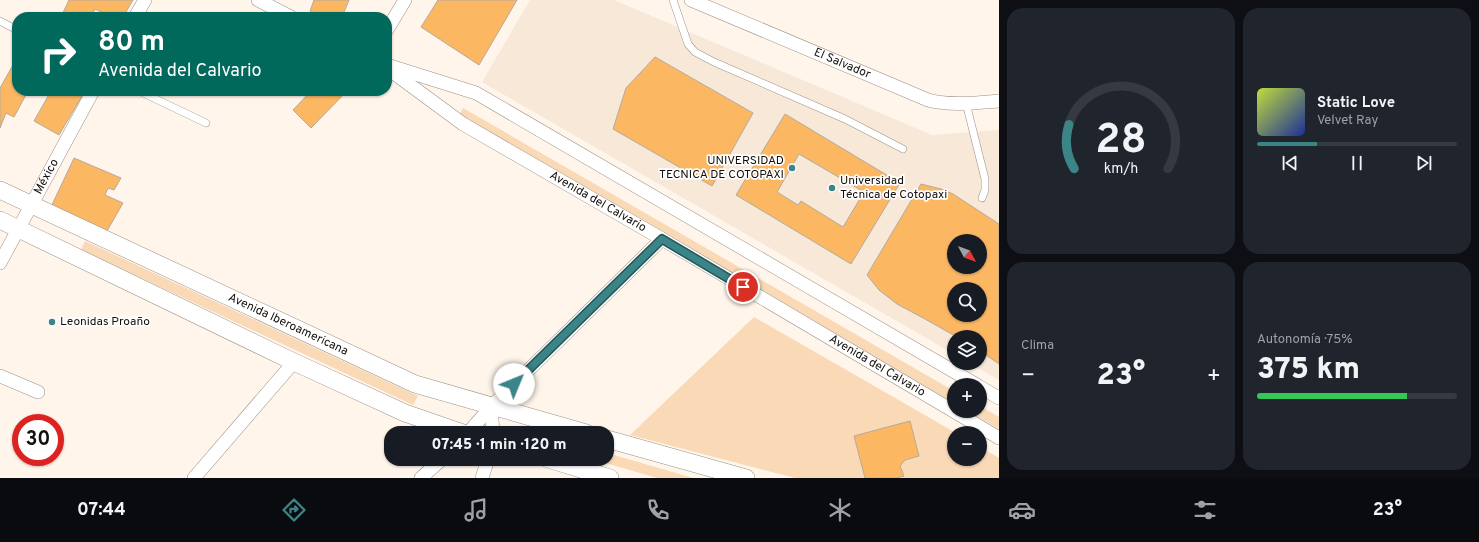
<!DOCTYPE html>
<html lang="es">
<meta charset="utf-8">
<style>
:root{--surface:#171b24;--page:#20242c;--text:#f1f3f6;--muted:#9ea1a6;--line:#363941;--accent:#3b8487}
body{margin:0;font-family:Overpass,sans-serif;background:var(--page);color:var(--text);height:100vh;display:flex;flex-direction:column;font-size:15px;white-space:nowrap}
*{box-sizing:border-box;margin:0}
p{font-size:13px;color:var(--muted)}
.icon{flex:none;width:22px;height:22px;fill:none;stroke:currentColor;stroke-width:2;stroke-linecap:round;stroke-linejoin:round}
.map{position:relative;flex:1;overflow:hidden}
.details{display:flex;flex-direction:column;gap:8px;padding:8px;background:#0d0f14;width:480px}
.details>*{flex:none}
.hud{position:absolute;left:12px;top:12px;width:380px;height:84px;border-radius:16px;box-shadow:0 1px 3px #0004;background:#00695c;color:#fff;overflow:hidden}
.needle{width:26px;rotate:131deg}
.buttons{position:absolute;left:947px;top:234px;display:grid;gap:8px}
.buttons a{display:grid;place-items:center;width:40px;height:40px;border-radius:50%;background:var(--surface);box-shadow:0 1px 3px #0004;font-size:20px}
.speed{position:absolute;left:12px;top:414px;display:flex;gap:8px;font-size:20px;font-weight:700;text-align:center}
.speed>*{display:grid;place-content:center;width:52px;height:52px;border-radius:50%;background:var(--surface);box-shadow:0 1px 3px #0004;line-height:1}
.speed .limit{border:6px solid #d22;background:#fff;color:#111}
.pin{position:absolute;display:grid;place-items:center;width:34px;height:34px;color:#fff;margin:-17px;border:2px solid #fff;border-radius:50%;box-shadow:0 1px 4px #0007}
.me{position:absolute;width:44px;margin:-22px;rotate:45deg;stroke-linejoin:round;filter:drop-shadow(0 0 3px #0008)}
.turn{display:flex;align-items:center;gap:14px;height:84px;padding:0 20px;font-size:18px}
.turn .icon{width:52px;height:52px;stroke-width:2.5}
.turn b{display:block;font-size:28px;line-height:34px}
.big{font-size:30px;font-weight:800;line-height:1.1}
.details .widget{flex:1;display:flex;flex-direction:column;justify-content:center;gap:6px;min-width:0;padding:0 14px;border-radius:16px;background:var(--page)}
.details .dial{align-items:center;gap:0}
.dial svg{height:104px;overflow:visible;fill:none;stroke:var(--line);stroke-width:7;stroke-linecap:round;text-anchor:middle}
.dial text{fill:var(--text);stroke:none}
.song{display:flex;align-items:center;gap:12px}
.cover{width:48px;height:48px;border-radius:6px;background:linear-gradient(135deg,hsl(70 70% 55%),hsl(230 70% 35%))}
.played{height:4px;border-radius:2px;background:linear-gradient(90deg,var(--accent) 30%,var(--line) 30%)}
.keys{display:flex;justify-content:space-around;direction:ltr}
.heat{display:flex;justify-content:space-between;align-items:center;font-size:22px;direction:ltr}
.charge{height:6px;border-radius:3px;background:linear-gradient(90deg,#34c759 75%,var(--line) 0)}
.details .tiles{flex:1;display:grid;gap:8px;grid-template-columns:repeat(2,1fr)}
.trip{position:absolute;left:384px;top:426px;width:230px;height:40px;border-radius:16px;background:var(--surface);box-shadow:0 1px 3px #0004;font-weight:800;line-height:40px;text-align:center}
.dock{display:flex;height:64px;justify-content:space-around;align-items:center;background:#090b0e;color:var(--muted)}
.dock .icon{width:28px;height:28px}
.dock .selected{color:var(--accent)}
.dock b{font-size:18px;color:var(--text)}
main{display:flex;flex:1;min-height:0}
.map>svg:first-child{display:block}
.built{fill:#f7e8d8;fill-rule:evenodd}
.green{fill:#f9d9b6}
.building{fill:#fcb763;stroke:#b4aaa0;fill-rule:evenodd}
.lines{fill:none;stroke-linecap:round;stroke-linejoin:round}
.service-casing{stroke:#9b9288;stroke-width:8}
.minor-casing{stroke:#9b9288;stroke-width:14}
.tertiary-casing{stroke:#9b9288;stroke-width:18}
.service{stroke:#fff;stroke-width:7}
.minor{stroke:#fff;stroke-width:13}
.tertiary{stroke:#fff;stroke-width:17}
.route-casing{stroke:#265658;stroke-width:10}
.route{stroke:#3b8487;stroke-width:7}
.poi-dot{fill:#3b8487;stroke:#fff;stroke-width:1.5}
.labels{text-anchor:middle;dominant-baseline:central;stroke-width:3.5;stroke-linejoin:round;paint-order:stroke}
.street-label{font-size:12px;fill:#130f0c;stroke:#fff}
.poi-label{font-size:12px;fill:#130f0c;stroke:#fff;text-anchor:start}
</style>
<main>
<div class="map">
<svg width="999" height="478" viewBox="0 0 999 478">
<rect width="100%" height="100%" fill="#fff5ea"/>
<path class="built" d="M530 0H614L932 135 999 130V380L969 363H980V337H954V354L482 82ZM954 241H980V267H954ZM954 289H980V315H954Z"/>
<path class="green" d="M463 108 954 391V403L458 117Z
M85 241 418 396 413 405 81 250Z
M754 317 956 433H954V459H980V447L999 458V478H795L630 435Z
M980 406 999 417V429L968 411H980Z
M607 453 693 478H657L592 459H607Z"/>
<path class="building" d="M69 0H133L123 17H61Z
M314 0H349L342 17H324L310 11Z
M438 0H517L479 65 421 27Z
M95 9 112 17H91Z
M655 57 753 113 712 186 613 129 626 88Z
M13 65 17 67V91H28L14 117 6 113 0 128V88Z
M51 91H85L59 135 34 121Z
M311 91H347L311 128 293 110Z
M785 114 900 183 851 264 736 195ZM799 154 864 192 843 227 801 201 798 205 777 192Z
M74 158 121 178 114 190 108 188 105 195 123 203 107 231 51 207Z
M921 184 941 189 953 194 999 224V364L980 351V337H957L925 319 897 304 879 290 867 275ZM954 241H980V267H954ZM954 289H980V315H954Z
M910 421 919 456 905 460 900 466 904 476 896 478H865L854 436Z"/>
<g class="lines">
<defs>
<path id="service" d="M673 0 688 44 695 52 714 62 845 119 903 149
M0 21 17 30
M139 91 206 123
M966 103 985 179V190L982 198"/>
<g id="minor">
<path d="M258 0 291 17"/>
<path id="s1" d="M691 0 928 100C951 106 975 103 999 101"/>
<path d="M135 17 145 0"/>
<path d="M387 30 405 0"/>
<path d="M390 66 476 93 977 385"/>
<path id="s2" d="M387 68 463 124 662 239 999 438"/>
<path id="s3" d="M0 263 93 91"/>
<path d="M0 376 38 392"/>
<path d="M980 387 999 398"/>
<path d="M491 407 493 433"/>
<path d="M468 433 491 407 662 239"/>
<path d="M194 478 294 362"/>
<path d="M421 478 442 459"/>
<path d="M482 478 488 459"/>
</g>
<g id="tertiary">
<path id="s4" d="M0 190 415 384 586 433"/>
<path d="M0 220 294 362 405 413 463 433"/>
<path d="M607 439 746 478"/>
<path d="M548 459 610 478"/>
</g>
</defs>
<use href="#service" class="service-casing"/>
<use href="#minor" class="minor-casing"/>
<use href="#tertiary" class="tertiary-casing"/>
<use href="#service" class="service"/>
<use href="#minor" class="minor"/>
<use href="#tertiary" class="tertiary"/>
</g>
<g class="lines">
<defs>
<path id="route" d="M514 384 662 239 743 287"/>
</defs>
<use href="#route" class="route-casing"/>
<use href="#route" class="route"/>
</g>
<g class="poi-dot">
<circle cx="792" cy="168" r="4"/>
<circle cx="832" cy="188" r="4"/>
<circle cx="52" cy="322" r="4"/>
</g>
<g class="labels">
<g class="street-label">
<text stroke="none"><textPath href="#s1" startOffset="164">El Salvador</textPath></text>
<text stroke="none"><textPath href="#s3" startOffset="98">México</textPath></text>
<text stroke="none"><textPath href="#s2" startOffset="250">Avenida del Calvario</textPath></text>
<text stroke="none"><textPath href="#s4" startOffset="318">Avenida Iberoamericana</textPath></text>
<text stroke="none"><textPath href="#s2" startOffset="574">Avenida del Calvario</textPath></text>
</g>
<g class="poi-label">
<text x="784" y="161" text-anchor="end">UNIVERSIDAD<tspan x="784" dy="14">TECNICA DE COTOPAXI</tspan></text>
<text x="840" y="181">Universidad<tspan x="840" dy="14">Técnica de Cotopaxi</tspan></text>
<text x="60" y="322">Leonidas Proaño</text>
</g>
</g>
</svg>
<div class="buttons">
<a><svg class="needle" viewBox="-14 -14 28 28"><path d="M0-13l5 13h-10z" fill="#e53935"/><path d="M0 13l5-13h-10z" fill="#9ea1a6"/></svg></a>
<a><svg class="icon" aria-label="search" viewBox="0 0 24 24"><circle cx="10" cy="10" r="6"/><path d="M15 15l6 6"/></svg></a>
<a><svg class="icon" aria-label="layers" viewBox="0 0 24 24"><path d="M12 4l9 5-9 5-9-5zM3 14l9 5 9-5"/></svg></a>
<a>+</a>
<a>−</a>
</div>
<div class="speed"><div class="limit">30</div></div>
<div class="pin" style="left:743px;top:287px;background:#d93025"><svg class="icon" aria-label="arrive" viewBox="0 0 24 24"><path d="M6 21V4h12l-3 4 3 4H6"/></svg></div>
<svg class="me" style="left:514px;top:384px" viewBox="-20 -20 40 40"><circle r="19" fill="#fff"/><path d="M0-13L10 11 0 6-10 11z" fill="#3b8487"/></svg>
<div class="trip">07:45 · 1 min · 120 m</div>
<div class="hud">
<div class="turn"><svg class="icon" aria-label="right" viewBox="0 0 24 24"><path d="M7 20v-9h11M14 6l5 5-5 5"/></svg><div><b>80 m</b>Avenida del Calvario</div></div>
</div>
</div>
<section class="details">
<div class="tiles">
<div class="widget dial"><svg viewBox="0 0 100 80">
<path d="M14 69A42 42 0 1 1 86 69"/>
<path d="M14 69A42 42 0 0 1 10 35" stroke="#3b8487"/>
<text x="50" y="56" font-size="32" font-weight="700">28</text>
<text x="50" y="72" font-size="11">km/h</text>
</svg></div>
<div class="widget">
<div class="song"><i class="cover"></i><div><b>Static Love</b><p>Velvet Ray</p></div></div>
<div class="played"></div>
<div class="keys"><svg class="icon" aria-label="previous" viewBox="0 0 24 24"><path d="M18 5L8 12l10 7zM5 5v14"/></svg><svg class="icon" aria-label="pause" viewBox="0 0 24 24"><path d="M8 5v14M16 5v14"/></svg><svg class="icon" aria-label="next" viewBox="0 0 24 24"><path d="M6 5l10 7-10 7zM19 5v14"/></svg></div>
</div>
<div class="widget"><p>Clima</p>
<div class="heat"><a>−</a><b class="big">23°</b><a>+</a></div>
</div>
<div class="widget"><p>Autonomía · 75%</p><b class="big">375 km</b><div class="charge"></div></div>
</div>
</section>
</main>
<nav class="dock">
<b>07:44</b>
<svg class="icon selected" aria-label="directions" viewBox="0 0 24 24"><path d="M12 3l9 9-9 9-9-9zM9 14v-3h6M13 9l2 2-2 2"/></svg>
<svg class="icon" aria-label="music" viewBox="0 0 24 24"><path d="M9 18V5l10-2v13"/><circle cx="6" cy="18" r="3"/><circle cx="16" cy="16" r="3"/></svg>
<svg class="icon" aria-label="phone" viewBox="0 0 24 24"><path d="M5 4h4l2 5-3 2q2 4 5 5l2-3 5 2v4C11 20 4 13 5 4z"/></svg>
<svg class="icon" aria-label="climate" viewBox="0 0 24 24"><path d="M12 3v18M4 7l16 10M4 17L20 7"/></svg>
<svg class="icon" aria-label="car" viewBox="0 0 24 24"><path d="M5 17H2v-5l4-1 3-4h7l3 4 3 1v5h-3M9 17h6M6 11h13"/><circle cx="7" cy="17" r="2"/><circle cx="17" cy="17" r="2"/></svg>
<svg class="icon" aria-label="filters" viewBox="0 0 24 24"><path d="M4 7h16M4 17h16"/><circle cx="9" cy="7" r="2"/><circle cx="15" cy="17" r="2"/></svg>
<b>23°</b>
</nav>
